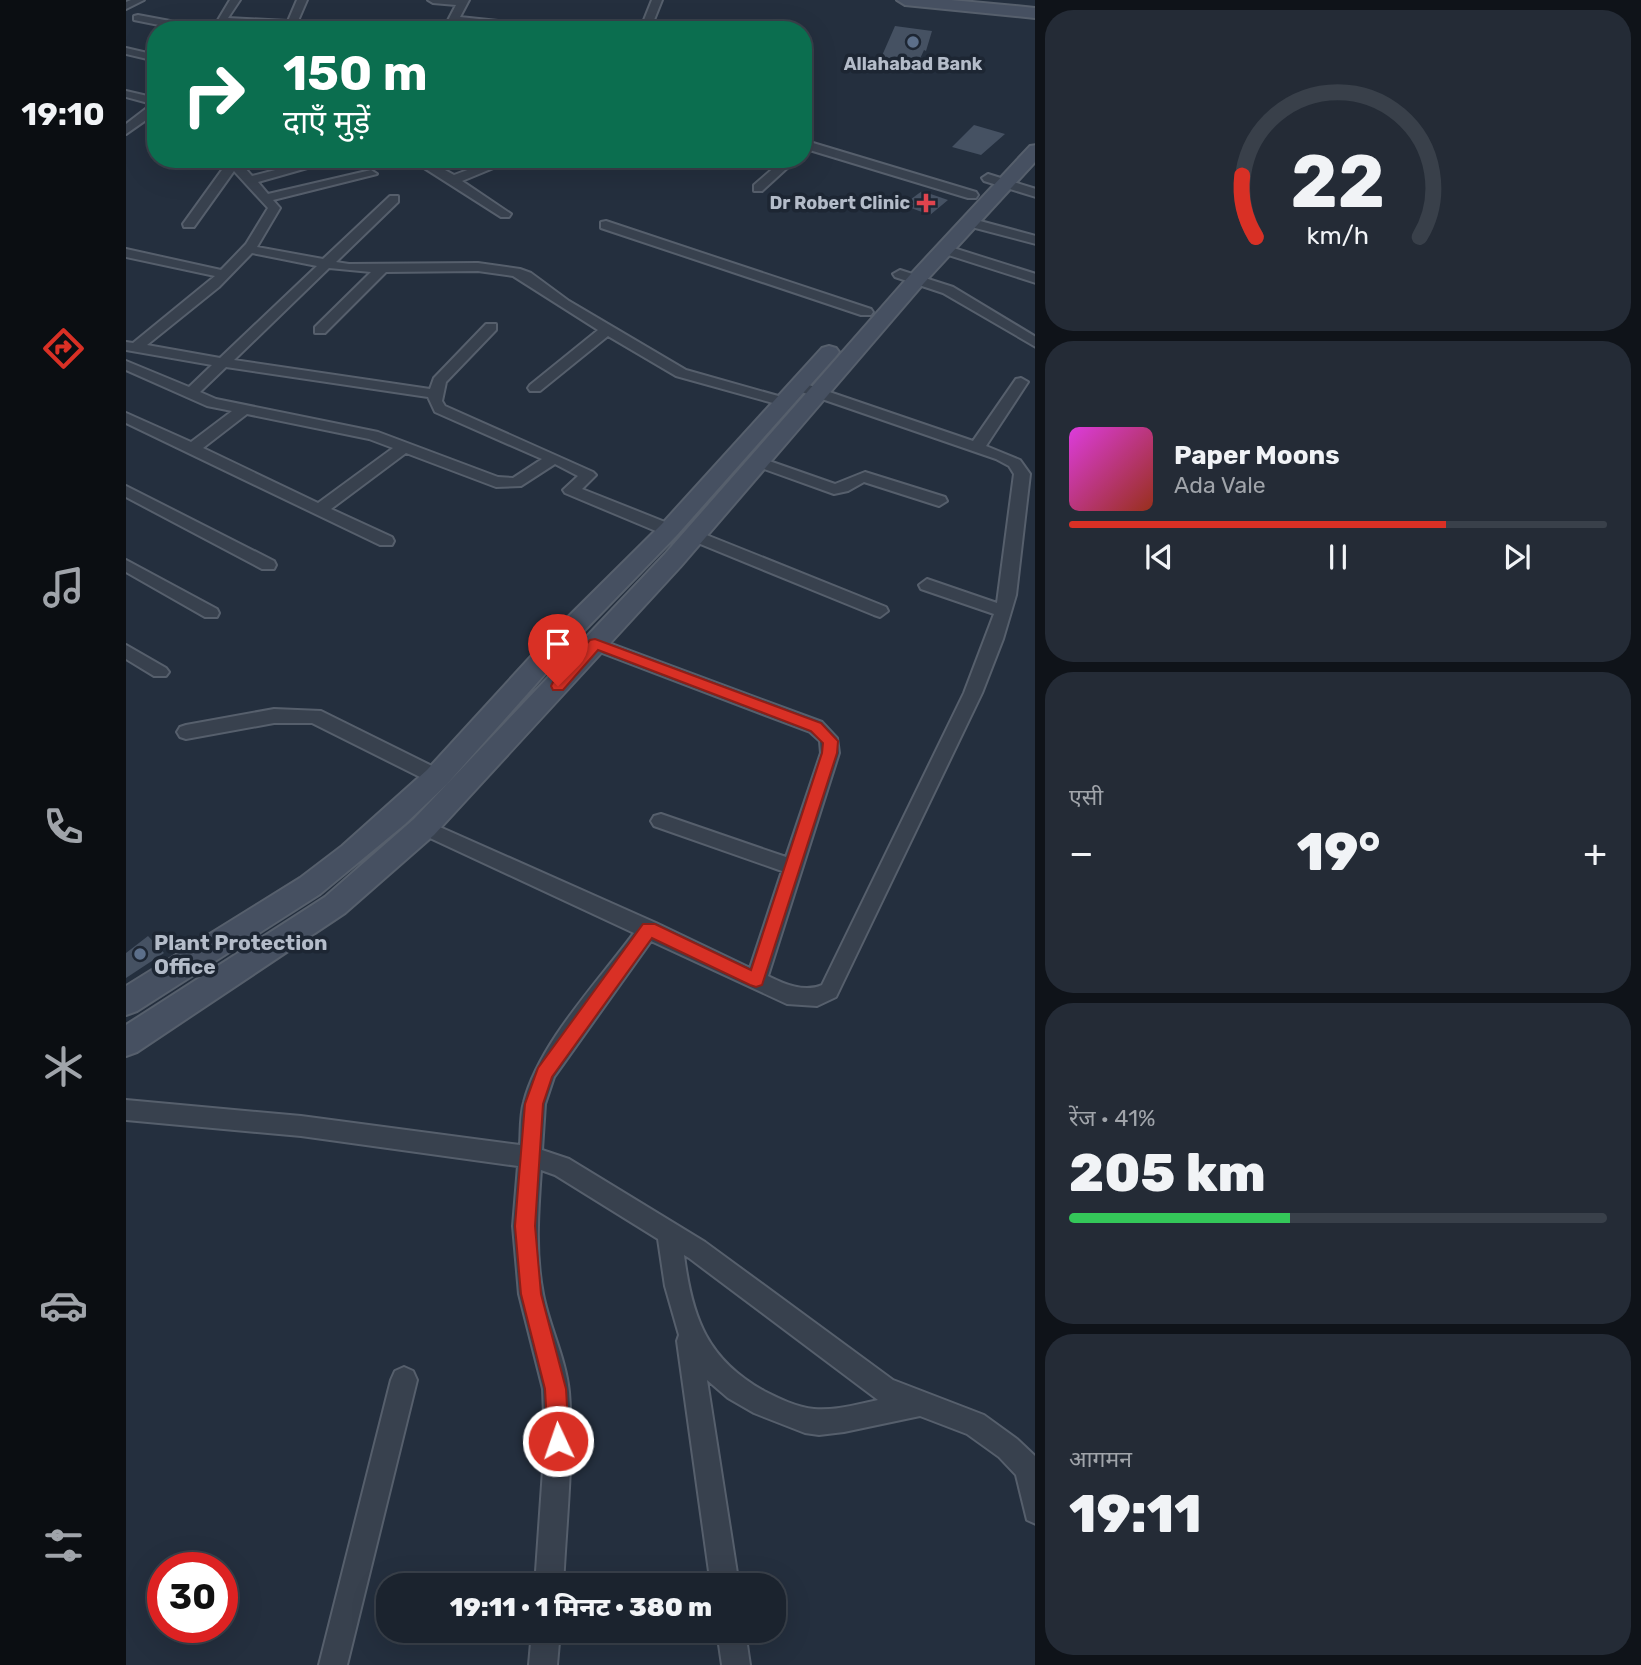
<!DOCTYPE html>
<html lang="hi">
<meta charset="utf-8">
<style>
:root{--surface:#1b232e;--page:#242b36;--text:#f1f3f6;--muted:#a0a4aa;--line:#39404a;--accent:#d93025}
body{margin:0;font-family:Rubik,"Noto Sans Devanagari",sans-serif;background:var(--page);color:var(--text);height:100vh;display:flex;flex-direction:column;font-size:26px;white-space:nowrap}
*{box-sizing:border-box;margin:0}
p{font-size:23px;color:var(--muted)}
.icon{flex:none;width:38px;height:38px;fill:none;stroke:currentColor;stroke-width:2;stroke-linecap:round;stroke-linejoin:round}
.map{position:relative;flex:1;overflow:hidden}
.sheet{display:flex;flex-direction:column;gap:10px;padding:10px;background:#0f1319;width:606px}
.sheet>*{flex:none}
.banner{position:absolute;left:21px;top:21px;width:665px;height:147px;border-radius:28px;box-shadow:0 7px 28px #0002,0 0 0 2px var(--line);background:#0b6e4f;color:#fff;overflow:hidden}
.speed{position:absolute;left:21px;top:1552px;display:flex;gap:14px;font-size:35px;font-weight:700;text-align:center}
.speed>*{display:grid;place-content:center;width:91px;height:91px;border-radius:50%;background:var(--surface);box-shadow:0 7px 28px #0002,0 0 0 2px var(--line);line-height:1}
.speed .limit{border:10px solid #d22;background:#fff;color:#111}
.pin{position:absolute;display:grid;place-items:center;width:60px;height:60px;color:#fff;margin:-72px -30px;border-radius:50% 50% 50% 0;rotate:-45deg;box-shadow:0 0 7px #0007}
.pin .icon{rotate:45deg}
.me{position:absolute;width:77px;margin:-38px;rotate:357deg;stroke-linejoin:round;filter:drop-shadow(0 0 5px #0008)}
.turn{display:flex;align-items:center;gap:24px;height:147px;padding:0 21px;font-size:32px}
.turn .icon{width:91px;height:91px;stroke-width:2.5}
.turn b{display:block;font-size:49px;line-height:60px}
.big{font-size:52px;font-weight:800;line-height:1.1}
.sheet .card{flex:1;display:flex;flex-direction:column;justify-content:center;gap:10px;min-width:0;padding:0 24px;border-radius:28px;background:var(--page)}
.sheet .dial{align-items:center;gap:0}
.dial svg{height:182px;overflow:visible;fill:none;stroke:var(--line);stroke-width:7;stroke-linecap:round;text-anchor:middle}
.dial text{fill:var(--text);stroke:none}
.song{display:flex;align-items:center;gap:21px}
.cover{width:84px;height:84px;border-radius:10px;background:linear-gradient(135deg,hsl(300 70% 55%),hsl(10 70% 35%))}
.played{height:7px;border-radius:4px;background:linear-gradient(90deg,var(--accent) 70%,var(--line) 70%)}
.keys{display:flex;justify-content:space-around;direction:ltr}
.heat{display:flex;justify-content:space-between;align-items:center;font-size:38px;direction:ltr}
.charge{height:10px;border-radius:5px;background:linear-gradient(90deg,#34c759 41%,var(--line) 0)}
.trip{position:absolute;left:250px;top:1573px;width:410px;height:70px;border-radius:28px;background:var(--surface);box-shadow:0 7px 28px #0002,0 0 0 2px var(--line);font-weight:800;line-height:70px;text-align:center}
main{display:flex;flex:1;min-height:0}
.menu{display:flex;flex-direction:column;width:126px;justify-content:space-around;align-items:center;background:#0b0e12;color:var(--muted)}
.menu .icon{width:49px;height:49px}
.menu .selected{color:var(--accent)}
.menu b{font-size:32px;color:var(--text)}
.map>svg:first-child{display:block}
.building{fill:#455162}
.lines{fill:none;stroke-linecap:round;stroke-linejoin:round}
.street-casing{stroke:#565f6c;stroke-width:4}
.secondary-casing{stroke:#565f6c;stroke-width:4}
.street{fill:#38414e;fill-rule:evenodd}
.secondary{fill:#465061;fill-rule:evenodd}
.route{fill:#d93025;stroke:#8d1f18;stroke-width:2}
.service-dot{fill:#5c6f8a;stroke:#1d2633;stroke-width:2.5}
.health-dot{fill:#e0444e;stroke:#1d2633;stroke-width:2.5}
.labels{text-anchor:middle;dominant-baseline:central;stroke-width:7;stroke-linejoin:round;paint-order:stroke}
.far-poi-label{font-size:18px;font-weight:bold;fill:#b4bcc9;stroke:#1d2633}
.poi-label{font-size:21px;font-weight:bold;fill:#b4bcc9;stroke:#1d2633;text-anchor:start}
</style>
<main>
<nav class="menu">
<b>19:10</b>
<svg class="icon selected" aria-label="directions" viewBox="0 0 24 24"><path d="M12 3l9 9-9 9-9-9zM9 14v-3h6M13 9l2 2-2 2"/></svg>
<svg class="icon" aria-label="music" viewBox="0 0 24 24"><path d="M9 18V5l10-2v13"/><circle cx="6" cy="18" r="3"/><circle cx="16" cy="16" r="3"/></svg>
<svg class="icon" aria-label="phone" viewBox="0 0 24 24"><path d="M5 4h4l2 5-3 2q2 4 5 5l2-3 5 2v4C11 20 4 13 5 4z"/></svg>
<svg class="icon" aria-label="climate" viewBox="0 0 24 24"><path d="M12 3v18M4 7l16 10M4 17L20 7"/></svg>
<svg class="icon" aria-label="car" viewBox="0 0 24 24"><path d="M5 17H2v-5l4-1 3-4h7l3 4 3 1v5h-3M9 17h6M6 11h13"/><circle cx="7" cy="17" r="2"/><circle cx="17" cy="17" r="2"/></svg>
<svg class="icon" aria-label="filters" viewBox="0 0 24 24"><path d="M4 7h16M4 17h16"/><circle cx="9" cy="7" r="2"/><circle cx="15" cy="17" r="2"/></svg>
</nav>
<div class="map">
<svg width="910" height="1665" viewBox="0 0 910 1665">
<rect width="100%" height="100%" fill="#242f3e"/>
<path class="building" d="M769 26 806 31 800 51 798 50 792 63 755 58Z
M848 125 879 134 855 155 826 147Z
M796 191 822 200 804 215 777 205Z
M22 936 38 953 0 978V953Z"/>
<g class="lines">
<defs>
<path id="street" d="M5 0H18L0 9V2Z
M104 0H114L102 18 162 21 171 0H181L168 30H158L159 27 98 24 94 30H86Z
M302 0H343L334 17 428 27 433 30H397L331 23 327 30H317L330 5 307 3Z
M526 0H536L524 30H514Z
M12 15 76 27 81 30H58L8 20V16Z
M0 48 30 55V61L0 54Z
M0 91 30 98V113L0 134V124L26 104 0 97Z
M677 140 850 192 852 195 850 198H842L677 148Z
M98 159H111L126 176 192 159H213L132 182 142 194 245 170 251 174 147 200 154 208 131 247 197 259 264 196H272V202L210 262 223 264 352 263 394 269 405 273 443 301 560 370 663 399 665 402 658 406 550 376 482 336 414 391H404L402 388 404 385 472 330 387 276 352 271 260 272 199 333H189V327L245 272 203 268 108 360 304 389 308 378 360 324H370V330L320 382 316 401 319 406 467 472 470 475 456 489 549 526 551 530 543 535 537 534 439 493 437 490 452 476 429 464 395 486 370 487 280 453 205 509 266 537 268 541 266 545H254L0 423V413L65 442 106 411 81 406 0 370V361L63 387 86 365 0 350V342L7 343 89 276 0 257V249L95 270 120 244 142 208 108 171 68 227H58L57 224 101 163ZM126 253 191 266 94 358 21 345 93 287ZM100 367 302 397 309 412 416 459 387 478 372 477 252 432 90 399 74 392ZM121 414 243 439 267 448 192 503 77 448Z
M284 159H299L328 175 371 159H389L336 181 385 214 383 217H375Z
M658 159H671L636 191H628V185Z
M862 174 910 189V197L858 181 856 178Z
M843 218 910 236V244L838 225V219Z
M480 221 745 309 747 312 745 315H735L475 228V222Z
M818 245 910 274V283L813 252 811 249Z
M774 270 827 287 910 337V347L817 293 769 277 767 274Z
M895 378 902 382 860 446 894 460 904 474 890 595 877 639 856 693 710 997 691 1006 661 1004 525 941 428 1077 419 1104 416 1150 443 1159 579 1242 767 1380 858 1415 891 1439 910 1457V1524L901 1520 890 1475 873 1457 841 1434 794 1416 718 1432 693 1435 679 1433 628 1413 602 1398 581 1380 613 1586H585L551 1341 553 1335 539 1286 532 1239 429 1175 415 1170C412 1212 409 1253 417 1294 423 1326 440 1359 443 1392 448 1456 440 1522 437 1586H409L419 1441 417 1389 393 1294 387 1226 392 1166 175 1136 0 1120V1100L175 1116 394 1145C395 1131 394 1115 398 1102 413 1043 472 982 508 933L291 832 288 827 291 822 298 820 530 923 624 968 656 871 528 826 525 821 528 816 535 814 660 857 695 753 694 741 684 732 463 648 460 644 463 640 469 638 696 722 711 738 713 753 642 976C658 984 678 993 696 985L838 693 868 614 795 589 793 585 801 579 871 603 888 474 883 466 870 459 667 389 665 386 672 382 677 383 847 441 890 379ZM558 1255 563 1258 752 1400C732 1404 709 1411 688 1409 670 1407 654 1399 638 1391 581 1359 566 1318 558 1255Z
M632 457 709 484 739 472 819 497 821 501 813 506 738 482 722 491 708 494 627 465 624 462Z
M0 486 148 561 150 565 148 569H136L0 497Z
M568 530 760 607 762 611 754 617 748 615 562 539 560 535 562 531Z
M0 560 91 609 93 613 91 617H79L0 572Z
M0 645 40 668 43 672 40 676H28L0 659Z
M148 709 195 711 318 772 320 777 318 782H304L186 723H148L60 739 54 737 51 732 54 727 60 725Z
M278 1367 287 1371 291 1380 221 1665H193L265 1380 269 1371Z
M406 1631H434L431 1665H403Z
M591 1631H619L624 1665H596Z"/>
<path id="secondary" d="M771 0H825L910 8V18L779 5Z
M910 145V161L798 283 555 566 308 835 219 913 11 1052 0 1056V1025L199 897 288 819 539 554 784 275 904 146Z
M703 346 710 348 713 352 710 356 551 535 450 639 321 784 279 824 194 894 11 1011 0 1015V986L174 878 216 846 301 770 432 627 535 525 696 348Z"/>
</defs>
<use href="#street" class="street-casing"/>
<use href="#secondary" class="secondary-casing"/>
<use href="#street" class="street"/>
<use href="#secondary" class="secondary"/>
</g>
<path class="route" d="M469 639 695 723 712 741 711 753 636 985 630 987 624 985 526 938 426 1077 417 1104 409 1226 415 1294 440 1389 443 1441 440 1448 432 1451 425 1448 422 1441 419 1389 395 1294 389 1226 399 1104 412 1068 517 924H529L625 970 696 753 697 743 685 731 472 650 437 690H427L425 686 427 682 464 640Z"/>
<g class="service-dot">
<circle cx="787" cy="42" r="7"/>
<circle cx="14" cy="954" r="7"/>
</g>
<path class="health-dot" d="M796.5 192.5h7v7h7v7h-7v7h-7v-7h-7v-7h7z"/>
<g class="labels">
<g class="far-poi-label">
<text x="787" y="64">Allahabad Bank</text>
<text x="784" y="203" text-anchor="end">Dr Robert Clinic</text>
</g>
<g class="poi-label">
<text x="28" y="942">Plant Protection<tspan x="28" dy="24">Office</tspan></text>
</g>
</g>
</svg>
<div class="speed"><div class="limit">30</div></div>
<div class="pin" style="left:432px;top:686px;background:#d93025"><svg class="icon" aria-label="arrive" viewBox="0 0 24 24"><path d="M6 21V4h12l-3 4 3 4H6"/></svg></div>
<svg class="me" style="left:432px;top:1441px" viewBox="-20 -20 40 40"><circle r="17" fill="#d93025" stroke="#fff" stroke-width="3"/><path d="M0-11L8 9 0 5-8 9z" fill="#fff"/></svg>
<div class="trip">19:11 · 1 मिनट · 380 m</div>
<div class="banner">
<div class="turn"><svg class="icon" aria-label="right" viewBox="0 0 24 24"><path d="M7 20v-9h11M14 6l5 5-5 5"/></svg><div><b>150 m</b>दाएँ मुड़ें</div></div>
</div>
</div>
<section class="sheet">
<div class="card dial"><svg viewBox="0 0 100 80">
<path d="M14 69A42 42 0 1 1 86 69"/>
<path d="M14 69A42 42 0 0 1 8 42" stroke="#d93025"/>
<text x="50" y="56" font-size="32" font-weight="700">22</text>
<text x="50" y="72" font-size="11">km/h</text>
</svg></div>
<div class="card">
<div class="song"><i class="cover"></i><div><b>Paper Moons</b><p>Ada Vale</p></div></div>
<div class="played"></div>
<div class="keys"><svg class="icon" aria-label="previous" viewBox="0 0 24 24"><path d="M18 5L8 12l10 7zM5 5v14"/></svg><svg class="icon" aria-label="pause" viewBox="0 0 24 24"><path d="M8 5v14M16 5v14"/></svg><svg class="icon" aria-label="next" viewBox="0 0 24 24"><path d="M6 5l10 7-10 7zM19 5v14"/></svg></div>
</div>
<div class="card"><p>एसी</p>
<div class="heat"><a>−</a><b class="big">19°</b><a>+</a></div>
</div>
<div class="card"><p>रेंज · 41%</p><b class="big">205 km</b><div class="charge"></div></div>
<div class="card"><p>आगमन</p><b class="big">19:11</b></div>
</section>
</main>
